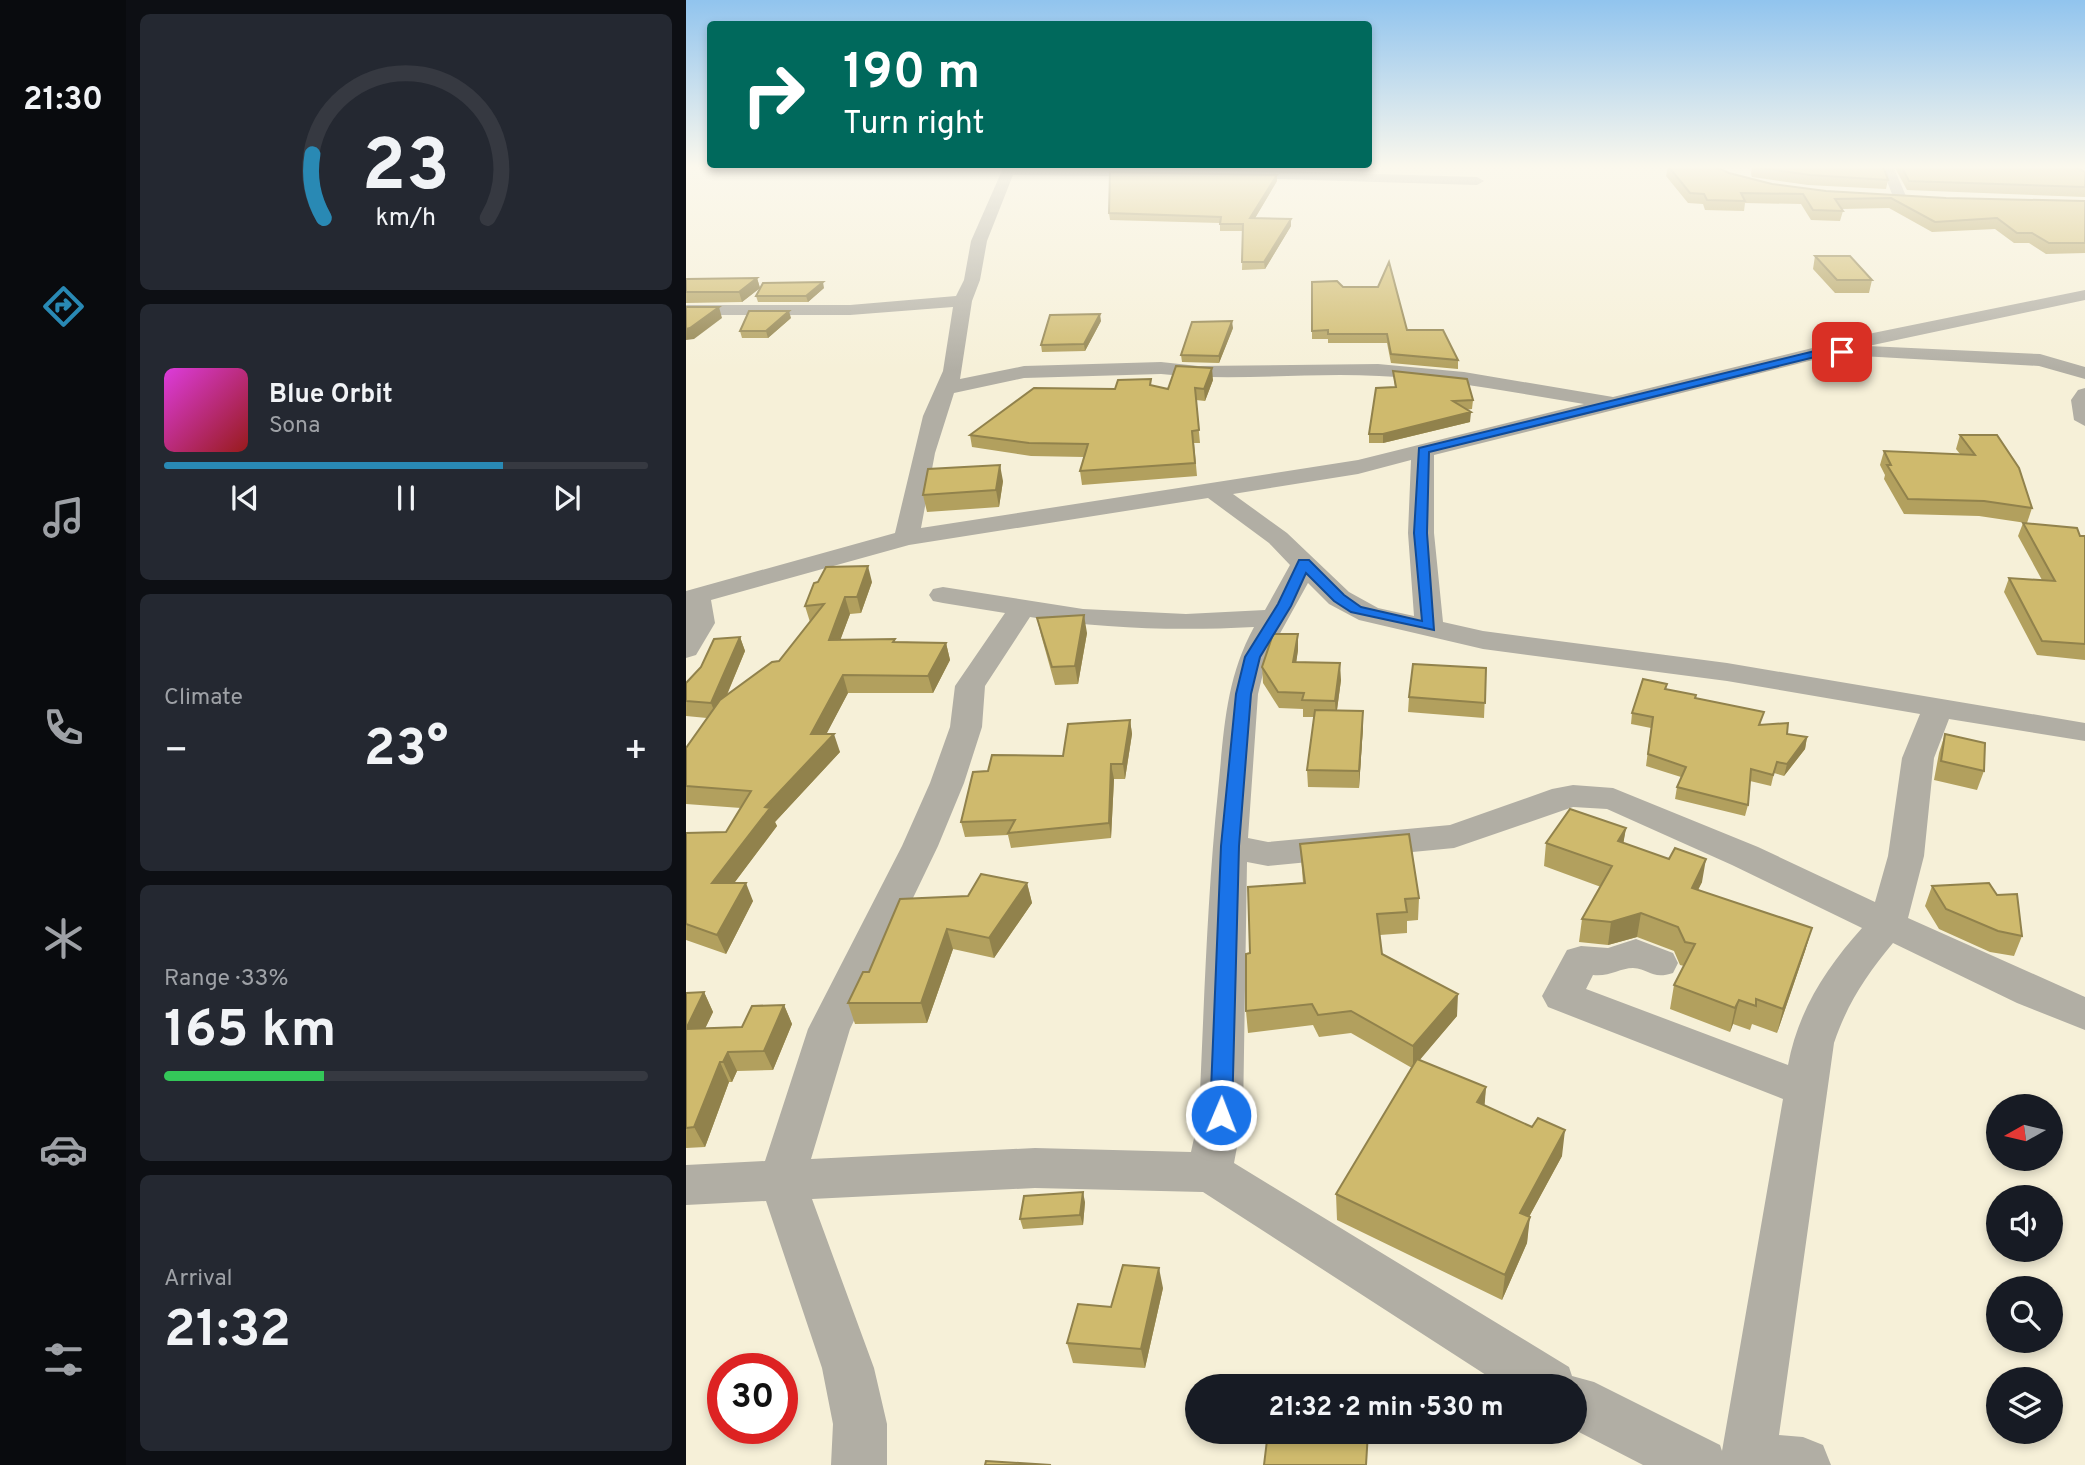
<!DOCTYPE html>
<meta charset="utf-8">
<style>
:root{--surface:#171b24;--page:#242831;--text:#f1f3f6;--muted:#9ea1a6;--line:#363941;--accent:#2989b4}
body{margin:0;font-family:Overpass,sans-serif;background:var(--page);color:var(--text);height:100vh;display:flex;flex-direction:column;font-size:26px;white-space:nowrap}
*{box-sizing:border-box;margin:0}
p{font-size:23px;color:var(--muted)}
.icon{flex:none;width:38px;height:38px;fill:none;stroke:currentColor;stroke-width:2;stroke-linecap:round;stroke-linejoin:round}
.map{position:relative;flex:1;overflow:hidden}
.drawer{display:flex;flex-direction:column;gap:14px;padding:14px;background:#0d0f14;width:560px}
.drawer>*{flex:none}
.banner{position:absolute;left:21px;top:21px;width:665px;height:147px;border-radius:7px;box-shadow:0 4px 10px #0003;background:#00695c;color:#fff;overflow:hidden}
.needle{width:46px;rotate:262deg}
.fabs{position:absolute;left:1300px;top:1094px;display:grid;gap:14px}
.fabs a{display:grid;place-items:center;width:77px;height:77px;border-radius:50%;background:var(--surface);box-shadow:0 4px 10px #0003;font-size:35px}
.speed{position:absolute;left:21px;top:1353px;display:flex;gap:14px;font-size:35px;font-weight:700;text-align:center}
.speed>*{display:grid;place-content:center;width:91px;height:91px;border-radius:50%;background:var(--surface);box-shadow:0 4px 10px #0003;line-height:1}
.speed .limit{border:10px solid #d22;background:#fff;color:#111}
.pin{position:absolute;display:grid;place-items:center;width:60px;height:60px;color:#fff;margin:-30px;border-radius:14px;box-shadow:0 4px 10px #0006}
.me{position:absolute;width:77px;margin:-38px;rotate:1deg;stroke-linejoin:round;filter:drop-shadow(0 0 5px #0008)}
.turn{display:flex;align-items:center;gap:24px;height:147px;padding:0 21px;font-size:32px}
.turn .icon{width:91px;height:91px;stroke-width:2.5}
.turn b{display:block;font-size:49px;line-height:60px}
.big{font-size:52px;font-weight:700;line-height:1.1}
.drawer .widget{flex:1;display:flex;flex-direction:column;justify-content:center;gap:10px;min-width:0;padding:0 24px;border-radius:10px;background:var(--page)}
.drawer .dial{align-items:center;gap:0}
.dial svg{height:182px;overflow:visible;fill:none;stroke:var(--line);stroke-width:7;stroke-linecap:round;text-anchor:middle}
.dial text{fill:var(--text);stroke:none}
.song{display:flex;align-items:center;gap:21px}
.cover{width:84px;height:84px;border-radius:10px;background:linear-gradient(135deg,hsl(300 70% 55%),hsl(0 70% 35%))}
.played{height:7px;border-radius:4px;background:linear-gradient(90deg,var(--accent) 70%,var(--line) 70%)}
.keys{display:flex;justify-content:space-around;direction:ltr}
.heat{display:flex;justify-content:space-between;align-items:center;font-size:38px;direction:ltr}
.charge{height:10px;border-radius:5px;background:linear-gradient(90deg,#34c759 33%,var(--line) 0)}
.trip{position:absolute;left:499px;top:1374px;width:402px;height:70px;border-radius:35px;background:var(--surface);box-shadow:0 4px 10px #0003;font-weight:700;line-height:70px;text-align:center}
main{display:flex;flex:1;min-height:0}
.menu{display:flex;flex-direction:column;width:126px;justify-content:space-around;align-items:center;background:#090b0e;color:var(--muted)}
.menu .icon{width:49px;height:49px}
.menu .selected{color:var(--accent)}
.menu b{font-size:32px;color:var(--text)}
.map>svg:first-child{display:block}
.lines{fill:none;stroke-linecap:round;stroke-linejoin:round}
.minor{fill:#b1aea4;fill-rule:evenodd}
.wall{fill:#b2a05e}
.shaded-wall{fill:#91824c}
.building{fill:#cfba6d;stroke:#91824c;stroke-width:2}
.route{fill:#1a73e8;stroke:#114b97;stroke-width:2}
</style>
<main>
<nav class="menu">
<b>21:30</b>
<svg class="icon selected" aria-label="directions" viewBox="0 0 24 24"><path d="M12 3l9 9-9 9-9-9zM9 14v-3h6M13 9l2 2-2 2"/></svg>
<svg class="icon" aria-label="music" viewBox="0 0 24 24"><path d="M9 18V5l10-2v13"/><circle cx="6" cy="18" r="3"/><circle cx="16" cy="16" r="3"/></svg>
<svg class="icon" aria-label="phone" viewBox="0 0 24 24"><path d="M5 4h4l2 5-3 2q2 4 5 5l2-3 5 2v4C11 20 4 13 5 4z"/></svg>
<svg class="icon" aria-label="climate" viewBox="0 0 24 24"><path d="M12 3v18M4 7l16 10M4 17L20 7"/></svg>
<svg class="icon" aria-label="car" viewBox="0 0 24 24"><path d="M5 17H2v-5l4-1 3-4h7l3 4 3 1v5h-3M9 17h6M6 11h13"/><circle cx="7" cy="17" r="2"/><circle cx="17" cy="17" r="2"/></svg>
<svg class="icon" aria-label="filters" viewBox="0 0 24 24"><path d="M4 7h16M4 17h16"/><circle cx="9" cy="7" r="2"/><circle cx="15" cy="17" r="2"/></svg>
</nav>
<section class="drawer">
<div class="widget dial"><svg viewBox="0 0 100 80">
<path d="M14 69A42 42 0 1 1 86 69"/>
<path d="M14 69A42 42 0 0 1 9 41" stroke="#2989b4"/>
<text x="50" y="56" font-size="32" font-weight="700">23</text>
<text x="50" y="72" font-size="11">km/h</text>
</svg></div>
<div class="widget">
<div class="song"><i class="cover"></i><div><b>Blue Orbit</b><p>Sona</p></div></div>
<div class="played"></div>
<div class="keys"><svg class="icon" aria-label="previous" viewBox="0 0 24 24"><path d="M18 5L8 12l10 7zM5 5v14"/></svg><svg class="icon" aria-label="pause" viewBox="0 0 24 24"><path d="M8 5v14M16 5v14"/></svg><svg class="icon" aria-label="next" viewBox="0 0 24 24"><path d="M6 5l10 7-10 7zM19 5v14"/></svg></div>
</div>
<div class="widget"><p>Climate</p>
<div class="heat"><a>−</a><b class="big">23°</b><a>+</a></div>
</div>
<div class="widget"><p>Range · 33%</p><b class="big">165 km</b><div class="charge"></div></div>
<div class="widget"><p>Arrival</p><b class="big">21:32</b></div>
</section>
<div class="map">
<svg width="1399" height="1465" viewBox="0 0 1399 1465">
<rect width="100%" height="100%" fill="#f6f0d8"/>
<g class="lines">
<path class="minor" d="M318 166 531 169 551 166 557 170 791 177 798 181 791 185 531 177 327 175 301 241 294 280 286 301 274 379 338 366 475 362 512 366 692 364 778 372 927 397 1187 333 1399 290V300L1187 345 748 455V533L757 622 797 631 1041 663 1399 723V741L1263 719 1248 758 1238 856 1222 918 1399 997V1030L1331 1003 1207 943C1181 974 1161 1004 1148 1043L1093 1435 1117 1437 1137 1445 1145 1465H957L889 1430V1386H817L517 1192 349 1188 126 1199 188 1368 201 1424V1465H145L147 1424 136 1368 80 1201 0 1205V1165L79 1161 122 1029 216 846 244 783 264 727 269 686 319 613 257 603 247 601 243 595 247 589 257 587 397 609 500 614 579 610 604 565 583 543 522 498 223 545 25 600 29 623 10 655 0 658V591L209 533 237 416 257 371 267 307 164 315H0V305H164L270 296 278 280 285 241ZM475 374C548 382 620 372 693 376 762 379 830 393 898 404L672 460 235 528 249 453 268 393 338 378ZM725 460 722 533 728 616 692 608 663 592 601 533 547 494 672 474ZM622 583 643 604 673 620 797 649 1041 681 1234 714 1216 758 1202 856 1189 902 1072 847 927 788 887 785 866 789 764 825 582 842 562 838 572 694 581 657ZM344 617C419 629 492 631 568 627 539 680 538 732 532 791 521 899 518 1007 513 1115L505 1152 349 1148 125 1159 164 1029 252 846 278 783 296 727 299 686ZM887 807 921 809 1046 865 1176 928C1140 968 1112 1011 1102 1065L900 989 907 975C923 977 934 968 947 968 964 969 966 980 987 973L992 963 987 953 950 939 922 948 895 946 881 950 856 996 862 1007 1097 1099 1036 1451 1034 1445 908 1382 886 1376 883 1367 548 1163 557 1115 561 862 582 866 768 848Z
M1195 166H1207L1220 196 1218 199H1208Z
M1182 346 1354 354 1399 367V379L1353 366 1175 356 1172 352 1175 348Z
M1399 388V426L1388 420 1385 400 1392 390Z"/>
</g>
<path class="wall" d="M554 166H606L602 169 558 167Z
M982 166 1043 173 1086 184 1140 191 1260 198 1399 201V253L1360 254 1343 243H1328L1309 229 1246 232 1203 208 1156 209 1157 211 1154 221 1125 220 1115 204 1059 203 1058 211 1019 210 1017 204 1002 203 980 176Z
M1066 166H1197L1202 180 1200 189 1122 185 1066 177 1065 174Z
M1208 166H1388L1399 172V197L1221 190Z
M591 175V181L569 218 605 219V226L579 269 556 270 557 231H534V223L424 220 423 213Z
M1129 256 1186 280 1183 293H1149L1127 269Z
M71 278 74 288 56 302 0 303V279Z
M626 282 657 287 721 330 772 360V369L705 363 701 343H642V339H626Z
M138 288 122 302H72L70 296Z
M105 318 82 338H56L54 331Z
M415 321 399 351 356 352 355 345Z
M547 328 533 363 496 362 495 355Z
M707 371 787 400 786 409 780 410 784 422 697 443H683V434L709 387Z
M465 379V385L482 389 527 380 519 401 510 400 514 443H508L511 476 396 485 394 471 398 457 345 456 286 447 284 435 429 389Z
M1274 435 1346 508 1341 523 1399 536V660L1351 655 1318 592 1323 578 1356 580 1332 536 1337 523H1340L1293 516 1218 514 1198 479 1199 475 1194 465 1198 451 1274 454 1270 449Z
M317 481 313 507 241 512 237 495Z
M186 582 175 613 164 614 154 640 260 643 264 660 247 693H162L140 734 154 752 89 822 91 826 48 883 67 901 40 954 0 940V833L40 832 55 808 0 804V748L21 718 0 716V683L15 667 54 637 59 651 41 695 93 661 124 622 119 606Z
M351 618 401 633 392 684 369 685 355 635Z
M612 650 610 662 655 680 651 710 677 711V727L673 788 622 787 621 770 628 717H617V709L593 708 577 683 576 667Z
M800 668 798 718 722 712 723 697Z
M981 684 980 689 1009 698 1101 734 1121 737 1119 749 1098 776 1088 773 1085 786 1064 781 1062 805 1059 816 989 799 991 787 995 777 960 766 965 728 945 724 946 713Z
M444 720 446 734 439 779H428L425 838 325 848 322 835 279 837 275 822 302 771 377 756Z
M1259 734 1298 771 1291 790 1248 780 1253 753Z
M940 828 937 843 1016 882 1012 890 1126 928 1119 951 1091 1033 1066 1024 1064 1030 1047 1024 1044 1032 984 1009 988 985 998 966 994 965 988 951 951 937 922 945 893 942 896 919 915 887 858 866 860 843Z
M614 844 733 898 732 920 721 921V933L694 935 696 954 771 1016 733 1060 800 1087 798 1105 876 1156 843 1217 841 1243 816 1300 651 1220 650 1194 726 1068 665 1033 633 1037 627 1025 562 1033 560 1011 564 953 617 883Z
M341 883 346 903 308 958 267 949 241 1023 169 1024 162 1003 183 972 282 896Z
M1246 886 1336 936 1328 956 1304 952 1253 929 1239 906Z
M18 992 27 1012 19 1028 56 1027 98 1005 106 1024 87 1070 51 1071 46 1082H43L19 1147 0 1148V993Z
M399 1202 397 1225 337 1229 334 1219Z
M477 1288 459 1368 387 1363 381 1343 425 1307Z"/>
<path class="shaded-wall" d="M591 175V181L565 225 564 218Z
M605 219V226L579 269 578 262Z
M71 278 74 288 56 302 53 292Z
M137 282 138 288 122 302 120 296Z
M33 307 36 318 8 339 0 340V329Z
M103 311 105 318 82 338 80 331Z
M414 314 415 321 399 351 398 344Z
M546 321 547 328 533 363V356Z
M526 368 527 380 519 401 518 389Z
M785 412 784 422 697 443V434Z
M314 465 317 481 313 507 310 490Z
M182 566 186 582 175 613 171 597Z
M159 597 164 614 148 657 143 640Z
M398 615 401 633 392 684 389 666Z
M612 634V650L608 678 607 662Z
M54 637 59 651 31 718 25 703Z
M260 643 264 660 247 693 242 676Z
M654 663 655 680 650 717 649 701Z
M157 675 162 693 131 752 125 734Z
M677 711V727L673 788V771Z
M444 720 446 734 439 779 437 764Z
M148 734 154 752 89 822 91 826 34 902 26 883 79 807Z
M1121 737 1119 749 1098 776 1101 764Z
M425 764 428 779 425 838 423 823Z
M940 828 936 851 932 841Z
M1020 859 1016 882 1001 911 1006 888Z
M60 883 67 901 40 954 31 935Z
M341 883 346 903 308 958 303 938Z
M955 913 951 937 922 945 925 922Z
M1126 928 1119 951 1091 1033 1097 1009Z
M261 929 267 949 241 1023 235 1003Z
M18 992 27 1012 10 1048 0 1029Z
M772 994 771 1016 727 1068V1046Z
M1053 1000 1047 1024 1044 1032 1049 1008Z
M98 1005 106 1024 87 1070 78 1051Z
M42 1052 51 1071 46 1082 37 1062Z
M34 1062 43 1082 19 1147 8 1127Z
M800 1087 798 1113 791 1102Z
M879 1130 876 1156 831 1239 834 1213Z
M397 1192 399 1202 397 1225 394 1215Z
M844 1217 841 1243 816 1300 819 1275Z
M473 1268 477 1288 459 1368 455 1349Z"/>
<path class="building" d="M982 166 1030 167 1043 173 1086 184 1140 191 1260 198 1399 201V243H1363L1346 233H1331L1311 218 1249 222 1205 198 1149 199 1157 211 1127 210 1117 194 1055 193 1059 201 1021 200 1018 194 1004 193Z
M1067 166H1197L1202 180 1124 175 1068 167Z
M1215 166H1388L1399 172V187L1223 181Z
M424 172 591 175 564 218 605 219 578 262H556L557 224H534L535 217 423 213Z
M1129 256H1164L1186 280H1151Z
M703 262 721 330H757L772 360 705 354 701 334H642V330L626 331V282L651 281 657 287H692Z
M71 278 53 292H0V279Z
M137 282 120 296H70L77 283Z
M0 307H33L4 328 0 329Z
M63 311H103L80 331H54Z
M414 314 398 344 355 345 364 315Z
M546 321 533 356 495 355 506 322Z
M490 366 526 368 518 389 509 388 513 430 506 431 509 463 394 471 402 444 343 443 284 435 348 388 429 389 432 380 465 379 464 385 482 389Z
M707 371 781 379 787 400 767 401 785 412 697 434H683L690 388 710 387Z
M1274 435H1311L1333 468 1346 508 1298 501 1222 499 1201 465H1205L1198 451 1289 455Z
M314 465 310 490 237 495 242 469Z
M1337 523 1391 528 1394 536H1399V644L1356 641 1323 578 1369 581Z
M182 566 171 597H159L143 640 209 639 207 642 260 643 242 676 157 675 125 734H148L79 807 84 808 26 883H60L31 935 0 924V833L40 832 65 791 0 786V748L34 700 86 662 93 661 138 604 119 606 128 583 132 582 140 567Z
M398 615 389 666 366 667 351 618Z
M587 634H612L607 662 654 663 649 701 616 700 618 693 592 692 576 667Z
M54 637 25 703 0 701V683L15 667 28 639Z
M727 664 800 668 799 703 723 697Z
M957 679 981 684 979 689 1010 695 1009 698 1078 712 1073 725 1102 723 1101 734 1121 737 1101 764 1091 762 1087 775 1065 769 1062 805 991 787 1000 767 962 754 967 717 946 713Z
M629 710 677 711 673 771 621 770Z
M444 720 437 764H425L423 823 322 833 329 820 275 822 287 772 302 771 306 755 377 756 382 724Z
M1259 734 1299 743 1298 771 1255 761Z
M884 809 940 828 932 841 983 859 989 848 1020 859 1006 888 1126 928 1097 1009 1070 999V1006L1053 1000 1049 1008 988 985 1009 944 999 942 992 927 955 913 925 922 896 919 926 866 860 843Z
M723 834 733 898 719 899 721 912 691 914 696 954 772 994 727 1046 665 1011 632 1015 626 1004 560 1011V954L564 953 562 887 619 883 614 844Z
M295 874 341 883 303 938 261 929 235 1003H162L177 972H183L214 899 282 896Z
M1303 883 1311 895 1331 894 1336 936 1312 931 1260 909 1246 886Z
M18 992 0 1029V993Z
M98 1005 78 1051 42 1052 37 1062H34L8 1127 0 1128V1029L56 1027 66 1006Z
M731 1059 800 1087 791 1102 846 1127 852 1118 879 1130 834 1213 844 1217 819 1275 650 1194Z
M397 1192 394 1215 334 1219 338 1196Z
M437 1265 473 1268 455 1349 381 1343 392 1304 425 1307Z
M582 1432H682L680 1465H578Z
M300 1461 365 1465H299Z"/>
<linearGradient id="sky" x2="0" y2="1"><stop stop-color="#91c4ee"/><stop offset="0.45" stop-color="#fbf8ed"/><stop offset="1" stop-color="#fbf8ed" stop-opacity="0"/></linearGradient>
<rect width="1399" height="371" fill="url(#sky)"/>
<path class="route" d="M1156 349 1160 354 1133 356 743 452 741 533 748 630 665 612 648 601 620 573 605 606 574 657 565 694 553 846 546 1115 543 1122 535 1125 527 1122 524 1115 535 846 550 694 559 657 592 604 613 560H623L658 595 675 607 736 621 728 533 733 448 1133 350Z"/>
</svg>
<div class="fabs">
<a><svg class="needle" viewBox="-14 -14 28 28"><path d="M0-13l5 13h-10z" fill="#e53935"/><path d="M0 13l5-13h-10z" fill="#9ea1a6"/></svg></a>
<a><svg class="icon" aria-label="sound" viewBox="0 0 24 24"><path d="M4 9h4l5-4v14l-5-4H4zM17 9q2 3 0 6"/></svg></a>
<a><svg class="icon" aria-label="search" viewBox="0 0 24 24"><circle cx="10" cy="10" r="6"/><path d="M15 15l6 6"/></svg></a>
<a><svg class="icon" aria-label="layers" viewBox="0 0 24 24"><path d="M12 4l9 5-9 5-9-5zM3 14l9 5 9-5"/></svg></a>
</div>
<div class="speed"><div class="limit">30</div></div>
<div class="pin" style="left:1156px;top:352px;background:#d93025"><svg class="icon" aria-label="arrive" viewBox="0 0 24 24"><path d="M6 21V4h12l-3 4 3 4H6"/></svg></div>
<svg class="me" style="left:535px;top:1115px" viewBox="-20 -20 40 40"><circle r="17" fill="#1a73e8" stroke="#fff" stroke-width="3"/><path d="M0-11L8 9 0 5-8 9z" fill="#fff"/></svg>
<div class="trip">21:32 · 2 min · 530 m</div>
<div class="banner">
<div class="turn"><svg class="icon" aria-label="right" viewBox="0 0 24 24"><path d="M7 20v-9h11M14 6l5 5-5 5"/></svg><div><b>190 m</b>Turn right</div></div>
</div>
</div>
</main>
